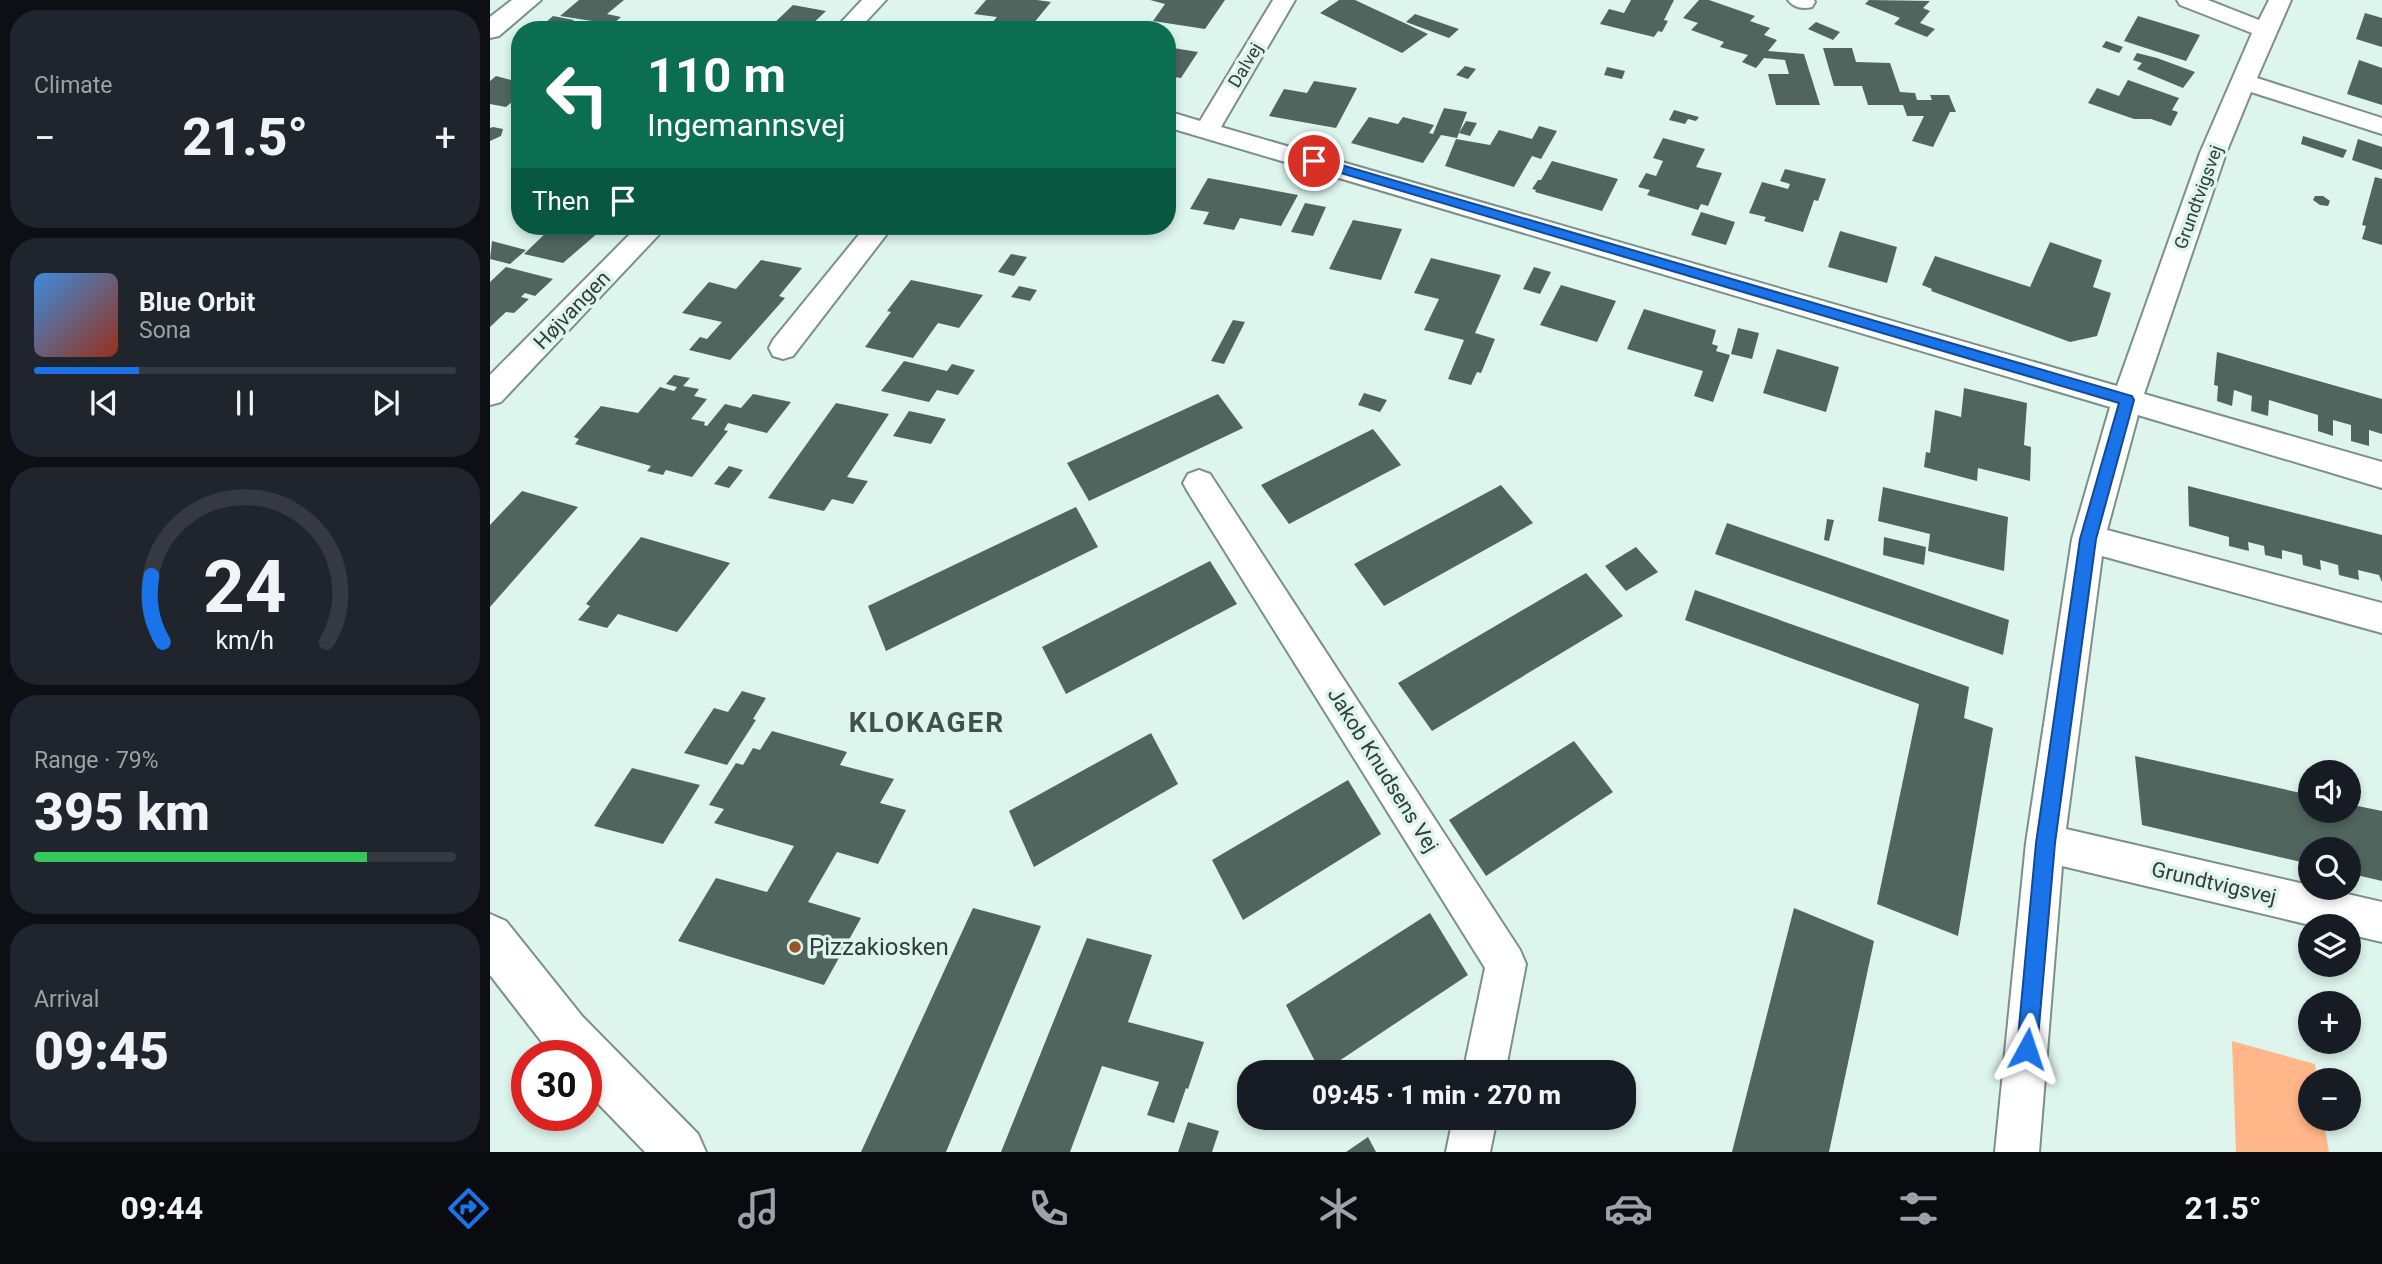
<!DOCTYPE html>
<meta charset="utf-8">
<style>
:root{--surface:#171b24;--page:#20242c;--text:#f1f3f6;--muted:#9ea1a6;--line:#363941;--accent:#1a73e8}
body{margin:0;font-family:Roboto,sans-serif;background:var(--page);color:var(--text);height:100vh;display:flex;flex-direction:column;font-size:26px;white-space:nowrap}
*{box-sizing:border-box;margin:0}
p{font-size:23px;color:var(--muted)}
.icon{flex:none;width:38px;height:38px;fill:none;stroke:currentColor;stroke-width:2;stroke-linecap:round;stroke-linejoin:round}
.map{position:relative;flex:1;overflow:hidden}
.details{display:flex;flex-direction:column;gap:10px;padding:10px;background:#0d0f14;width:490px}
.details>*{flex:none}
.hud{position:absolute;left:21px;top:21px;width:665px;height:214px;border-radius:28px;box-shadow:0 4px 10px #0003;background:#0b6e4f;color:#fff;overflow:hidden}
.fabs{position:absolute;left:1808px;top:760px;display:grid;gap:14px}
.fabs a{display:grid;place-items:center;width:63px;height:63px;border-radius:50%;background:var(--surface);box-shadow:0 4px 10px #0003;font-size:35px}
.speed{position:absolute;left:21px;top:1040px;display:flex;gap:14px;font-size:35px;font-weight:700;text-align:center}
.speed>*{display:grid;place-content:center;width:91px;height:91px;border-radius:50%;background:var(--surface);box-shadow:0 4px 10px #0003;line-height:1}
.speed .limit{border:10px solid #d22;background:#fff;color:#111}
.pin{position:absolute;display:grid;place-items:center;width:60px;height:60px;color:#fff;margin:-30px;border:4px solid #fff;border-radius:50%;box-shadow:0 2px 7px #0007}
.me{position:absolute;width:77px;margin:-38px;rotate:5deg;stroke-linejoin:round;filter:drop-shadow(0 0 5px #0008)}
.turn{display:flex;align-items:center;gap:24px;height:147px;padding:0 21px;font-size:32px}
.turn .icon{width:91px;height:91px;stroke-width:2.5}
.turn b{display:block;font-size:49px;line-height:60px}
.then{display:flex;align-items:center;height:66px;padding:0 21px;background:#0003;gap:14px;font-size:26px}
.big{font-size:52px;font-weight:800;line-height:1.1}
.details .tile{flex:1;display:flex;flex-direction:column;justify-content:center;gap:10px;min-width:0;padding:0 24px;border-radius:28px;background:var(--page)}
.details .dial{align-items:center;gap:0}
.dial svg{height:182px;overflow:visible;fill:none;stroke:var(--line);stroke-width:7;stroke-linecap:round;text-anchor:middle}
.dial text{fill:var(--text);stroke:none}
.song{display:flex;align-items:center;gap:21px}
.cover{width:84px;height:84px;border-radius:10px;background:linear-gradient(135deg,hsl(210 70% 55%),hsl(10 70% 35%))}
.played{height:7px;border-radius:4px;background:linear-gradient(90deg,var(--accent) 25%,var(--line) 25%)}
.keys{display:flex;justify-content:space-around;direction:ltr}
.heat{display:flex;justify-content:space-between;align-items:center;font-size:38px;direction:ltr}
.charge{height:10px;border-radius:5px;background:linear-gradient(90deg,#34c759 79%,var(--line) 0)}
.trip{position:absolute;left:747px;top:1060px;width:399px;height:70px;border-radius:28px;background:var(--surface);box-shadow:0 4px 10px #0003;font-weight:800;line-height:70px;text-align:center}
.menu{display:flex;height:112px;justify-content:space-around;align-items:center;background:#090b0e;color:var(--muted)}
.menu .icon{width:49px;height:49px}
.menu .on{color:var(--accent)}
.menu b{font-size:32px;color:var(--text)}
main{display:flex;flex:1;min-height:0}
.map>svg:first-child{display:block}
.green{fill:#ffb789}
.building{fill:#50655e}
.lines{fill:none;stroke-linecap:round;stroke-linejoin:round}
.minor-casing{stroke:#7b9089;stroke-width:4}
.tertiary-casing{stroke:#7b9089;stroke-width:4}
.minor{fill:#fff;fill-rule:evenodd}
.tertiary{fill:#fff;fill-rule:evenodd}
.route{fill:#1a73e8;stroke:#114b97;stroke-width:2}
.poi-dot{fill:#995626;stroke:#ddf5ed;stroke-width:2.5}
.labels{text-anchor:middle;dominant-baseline:central;stroke-width:7;stroke-linejoin:round;paint-order:stroke}
.far-street-label{font-size:18px;fill:#323c38;stroke:#ddf5ed}
.street-label{font-size:21px;fill:#323c38;stroke:#ddf5ed}
.near-poi-label{font-size:24px;fill:#323c38;stroke:#ddf5ed;text-anchor:start}
.district-label{font-size:28px;font-weight:bold;letter-spacing:2px;fill:#3f534c;stroke:#ddf5ed}
</style>
<main>
<section class="details">
<div class="tile"><p>Climate</p>
<div class="heat"><a>−</a><b class="big">21.5°</b><a>+</a></div>
</div>
<div class="tile">
<div class="song"><i class="cover"></i><div><b>Blue Orbit</b><p>Sona</p></div></div>
<div class="played"></div>
<div class="keys"><svg class="icon" aria-label="previous" viewBox="0 0 24 24"><path d="M18 5L8 12l10 7zM5 5v14"/></svg><svg class="icon" aria-label="pause" viewBox="0 0 24 24"><path d="M8 5v14M16 5v14"/></svg><svg class="icon" aria-label="next" viewBox="0 0 24 24"><path d="M6 5l10 7-10 7zM19 5v14"/></svg></div>
</div>
<div class="tile dial"><svg viewBox="0 0 100 80">
<path d="M14 69A42 42 0 1 1 86 69"/>
<path d="M14 69A42 42 0 0 1 9 40" stroke="#1a73e8"/>
<text x="50" y="56" font-size="32" font-weight="700">24</text>
<text x="50" y="72" font-size="11">km/h</text>
</svg></div>
<div class="tile"><p>Range · 79%</p><b class="big">395 km</b><div class="charge"></div></div>
<div class="tile"><p>Arrival</p><b class="big">09:45</b></div>
</section>
<div class="map">
<svg width="1892" height="1152" viewBox="0 0 1892 1152">
<rect width="100%" height="100%" fill="#ddf5ed"/>
<path class="green" d="M1742 1041 1825 1064 1827 1080H1820V1118H1833L1839 1152H1746Z"/>
<path class="building" d="M89 0H134L117 14 131 17 116 30 93 29 102 21 70 16Z
M496 0H547L561 2 538 30H496L507 17 484 14Z
M660 0H735L715 29 663 21 675 4Z
M849 0H865L938 34 912 53 830 13Z
M1141 0H1184L1174 20 1178 21 1172 32 1168 31 1164 37 1110 24 1119 9 1134 13Z
M1209 0H1219L1265 16 1260 21 1280 28 1274 35 1287 40 1278 51 1314 54 1330 105H1286L1278 74H1299L1295 60 1274 58 1266 68 1252 62 1258 55 1230 47 1234 42 1201 30 1208 23 1193 18Z
M1379 0 1440 1 1433 8 1440 11 1430 23 1445 29 1437 37 1404 24 1410 18 1375 4Z
M303 5 336 11 316 30H277Z
M1875 13 1892 18V47L1866 39Z
M925 14 969 29 959 38 916 22Z
M63 16 84 20 75 28 54 24Z
M1648 16 1710 35 1696 61 1634 41Z
M1326 22 1350 32 1343 40 1318 29Z
M1616 41 1633 47 1629 53 1612 47Z
M677 47 708 52 691 78 677 76Z
M1333 48H1362L1366 62 1400 63 1410 92 1425 93 1427 100H1442L1440 95H1459L1466 112H1460L1443 147 1422 141 1434 116H1417L1413 105H1378L1372 86H1344Z
M1647 53 1667 58 1705 72 1693 88 1647 69 1652 63 1643 60Z
M1869 60 1892 68V105L1857 94Z
M975 66 986 69 978 79 966 75Z
M1117 67 1135 71 1132 79 1114 75Z
M30 73V95L16 107 0 104V81L6 76 21 80Z
M1638 80 1689 98 1682 110 1688 112 1681 126 1661 119H1644L1598 103 1607 88 1629 96Z
M824 81 867 88 846 128 779 116 794 89 817 93Z
M954 108 977 112 967 138 951 135 933 163 861 143 879 117 908 124 913 117 944 125 939 133 943 134Z
M1184 110 1209 117 1206 121 1198 119 1195 124 1179 120Z
M976 121 987 123 980 136 969 133Z
M1049 126 1067 131 1051 159 1042 156 1024 187 955 166 966 139 1000 145 1009 130 1042 139Z
M3 127 13 129 11 136 0 141V128Z
M1813 136 1857 150 1853 158 1811 144Z
M1173 138 1215 149 1206 167 1232 173 1218 206 1211 204 1208 210 1157 195 1160 190 1148 187 1156 173 1166 176 1173 161 1163 158Z
M1868 139 1892 147V170L1862 160Z
M1062 161 1128 179 1112 211 1045 192 1046 190 1042 189 1048 180H1051Z
M1295 169 1336 179 1328 201 1324 200 1313 232 1274 221 1276 217 1259 213 1272 182 1298 189 1300 184 1290 181Z
M1885 177 1892 179V245L1872 239 1876 226 1872 225Z
M718 178 808 195 791 226 750 218 744 230 713 224 719 212 700 209Z
M1825 196H1833L1840 201 1838 206 1830 205 1823 200Z
M815 203 836 207 823 236 801 232Z
M1211 212 1245 222 1236 245 1201 235Z
M863 220 912 229 891 280 839 269Z
M63 226H116L73 263 34 254Z
M303 226H334L329 233Z
M1350 231 1407 247 1397 283 1338 267Z
M2 241 36 250 20 264 0 259Z
M1560 242 1612 260 1603 287 1621 293 1607 336 1580 342 1441 291 1442 289 1432 285 1445 256 1540 287Z
M521 254 537 257 524 276 508 272Z
M941 258 1011 275 985 333 1005 339 991 373 987 372 981 385 958 379 974 340 934 330 949 299 924 293Z
M271 260 312 268 289 296 295 298 240 360 199 350 210 337 217 339 232 322 192 313 219 282 246 289Z
M16 267 63 279 45 296 35 293 31 297 39 299 24 313 16 312 0 327V282Z
M1044 267 1061 272 1050 294 1033 289Z
M421 280 493 295 469 328 448 323 423 358 375 347 401 312 397 311Z
M1071 285 1126 301 1107 342 1050 325Z
M529 286 547 290 540 301 521 297Z
M1154 309 1226 330 1222 344 1228 346 1226 351 1240 355 1223 402 1204 396 1213 371 1137 349Z
M743 320 755 322 734 364 721 361Z
M1248 328 1269 333 1262 359 1241 354Z
M1287 349 1349 367 1336 412 1273 393Z
M1727 352 1892 399V434L1879 430V446L1861 441V425L1843 420V436L1828 431V415L1779 400 1778 416 1761 411 1762 396 1744 390 1742 406 1727 401 1728 386 1724 385Z
M414 361 457 371 462 364 485 370 468 395 447 390 439 402 391 391Z
M184 375 200 378 193 386 209 389 204 396 217 399 201 419 215 422 214 425 217 426 235 404 251 408 263 394 301 402 277 433 238 423 234 430 238 431 202 477 176 470 173 475 157 471 161 466 85 444 89 439 84 437 111 406 148 413 170 387 184 391 187 387 176 384Z
M1474 388 1537 403 1534 445 1541 447 1540 481 1488 468 1487 481 1434 467 1436 452 1440 453 1445 410 1471 417Z
M874 393 897 400 890 412 868 405Z
M728 394 753 428 599 501 577 463Z
M346 403 399 414 357 477 378 481 363 504 342 499 334 511 278 498Z
M419 411 456 419 441 444 403 436Z
M883 429 911 465 799 524 771 485Z
M239 466 253 470 239 488 224 484Z
M1011 485 1043 523 894 606 864 564Z
M1698 486 1892 535V582L1889 575 1868 570 1869 580 1849 575 1848 565 1830 560 1831 570 1813 565 1812 555 1792 550V559L1775 555 1774 546 1758 542 1759 551 1739 546V537L1699 526Z
M1393 487 1518 517 1514 571 1438 551 1440 534 1388 521Z
M32 491 88 507 0 607V525Z
M586 507 608 547 396 651 378 606Z
M1337 519 1344 520 1339 541 1334 540Z
M1237 523 1519 620 1513 655 1225 554Z
M151 537 240 563 187 632 128 614 117 628 88 620 100 606 96 604Z
M1394 537 1436 547 1434 565 1393 555Z
M1146 547 1168 572 1136 591 1115 566Z
M720 561 747 604 576 694 552 647Z
M1096 573 1133 616 942 731 908 683Z
M1205 590 1479 687 1474 718 1503 728 1468 936 1387 904 1429 704 1195 620Z
M252 691 276 698 263 719 266 720 237 765 194 753 224 708 238 712Z
M282 731 357 752 350 765 404 779 390 803 416 810 388 864 347 852 318 902 371 918 334 985 188 941 226 878 277 892 304 846 224 823 234 809 219 805 246 763 253 765 263 748 270 750Z
M661 733 688 784 544 867 519 811Z
M1084 741 1123 792 996 876 959 820Z
M1645 756 1820 795V810H1858V804L1892 811V881L1858 873V849H1820V864L1652 825Z
M142 768 210 785 173 844 104 826Z
M858 780 891 834 753 920 722 860Z
M483 908 551 926 456 1152H371Z
M1304 908 1384 941 1339 1152H1242Z
M940 913 978 975 831 1073 796 1005Z
M597 938 662 955 638 1022 714 1042 698 1089 696 1088 684 1123 657 1115 669 1082 612 1066 580 1152H511Z
M698 1122 729 1131 722 1152H688Z
M878 1137 886 1152H856Z"/>
<g class="lines">
<defs>
<path id="minor" d="M372 0H396L368 30H344Z
M783 0H805L731 127 1627 386 1710 153 1762 33 1690 5 1687 0H1718L1769 20 1779 0H1801L1767 78 1892 118V134L1761 92 1736 153 1654 394 1892 462V488L1648 415 1617 530 1892 603V633L1612 556 1576 829 1892 902V942L1858 934V926H1824L1572 866 1549 1152H1505L1536 843 1582 539 1620 407 677 127V111L710 121Z
M1298 0H1324L1325 2 1322 7C1313 9 1304 8 1298 0Z
M148 226H177L11 402 0 405V375Z
M376 226H403L303 356 293 359 283 356 279 348 283 340Z
M709 470 720 474 1030 950 1036 964 1015 1073H973L995 968 698 492 693 483 698 474Z
M963 1118H1007L1000 1152H956Z"/>
<path id="tertiary" d="M22 0H51L9 36 0 38V17Z
M0 914 16 921 92 1016 208 1134 216 1152H155L96 1091V1055H63L58 1050 0 975Z"/>
</defs>
<use href="#minor" class="minor-casing"/>
<use href="#tertiary" class="tertiary-casing"/>
<use href="#minor" class="minor"/>
<use href="#tertiary" class="tertiary"/>
</g>
<path class="route" d="M824 157 1642 396 1644 400 1606 539 1565 843 1547 1049 1544 1056 1537 1059 1530 1056 1527 1049 1546 843 1590 539 1629 403 820 164 818 161Z"/>
<circle class="poi-dot" cx="305" cy="947" r="7"/>
<g class="labels">
<g class="far-street-label">
<text transform="translate(755 65) rotate(-59)">Dalvej</text>
<text transform="translate(1708 197) rotate(-70)">Grundtvigsvej</text>
</g>
<g class="street-label">
<text transform="translate(82 310) rotate(-46)">Højvangen</text>
<text transform="translate(893 770) rotate(58)">Jakob Knudsens Vej</text>
<text transform="translate(1724 883) rotate(13)">Grundtvigsvej</text>
</g>
<g class="near-poi-label">
<text x="319" y="947">Pizzakiosken</text>
</g>
<g class="district-label">
<text x="437" y="722">KLOKAGER</text>
</g>
</g>
</svg>
<div class="fabs">
<a><svg class="icon" aria-label="sound" viewBox="0 0 24 24"><path d="M4 9h4l5-4v14l-5-4H4zM17 9q2 3 0 6"/></svg></a>
<a><svg class="icon" aria-label="search" viewBox="0 0 24 24"><circle cx="10" cy="10" r="6"/><path d="M15 15l6 6"/></svg></a>
<a><svg class="icon" aria-label="layers" viewBox="0 0 24 24"><path d="M12 4l9 5-9 5-9-5zM3 14l9 5 9-5"/></svg></a>
<a>+</a>
<a>−</a>
</div>
<div class="speed"><div class="limit">30</div></div>
<div class="pin" style="left:824px;top:161px;background:#d93025"><svg class="icon" aria-label="arrive" viewBox="0 0 24 24"><path d="M6 21V4h12l-3 4 3 4H6"/></svg></div>
<svg class="me" style="left:1537px;top:1049px" viewBox="-20 -20 40 40"><path d="M0-17L14 15 0 8-14 15z" fill="#1a73e8" stroke="#fff" stroke-width="4"/></svg>
<div class="trip">09:45 · 1 min · 270 m</div>
<div class="hud">
<div class="turn"><svg class="icon" aria-label="left" viewBox="0 0 24 24"><path d="M17 20v-9H6M10 6l-5 5 5 5"/></svg><div><b>110 m</b>Ingemannsvej</div></div>
<div class="then">Then<svg class="icon" aria-label="arrive" viewBox="0 0 24 24"><path d="M6 21V4h12l-3 4 3 4H6"/></svg></div>
</div>
</div>
</main>
<nav class="menu">
<b>09:44</b>
<svg class="icon on" aria-label="directions" viewBox="0 0 24 24"><path d="M12 3l9 9-9 9-9-9zM9 14v-3h6M13 9l2 2-2 2"/></svg>
<svg class="icon" aria-label="music" viewBox="0 0 24 24"><path d="M9 18V5l10-2v13"/><circle cx="6" cy="18" r="3"/><circle cx="16" cy="16" r="3"/></svg>
<svg class="icon" aria-label="phone" viewBox="0 0 24 24"><path d="M5 4h4l2 5-3 2q2 4 5 5l2-3 5 2v4C11 20 4 13 5 4z"/></svg>
<svg class="icon" aria-label="climate" viewBox="0 0 24 24"><path d="M12 3v18M4 7l16 10M4 17L20 7"/></svg>
<svg class="icon" aria-label="car" viewBox="0 0 24 24"><path d="M5 17H2v-5l4-1 3-4h7l3 4 3 1v5h-3M9 17h6M6 11h13"/><circle cx="7" cy="17" r="2"/><circle cx="17" cy="17" r="2"/></svg>
<svg class="icon" aria-label="filters" viewBox="0 0 24 24"><path d="M4 7h16M4 17h16"/><circle cx="9" cy="7" r="2"/><circle cx="15" cy="17" r="2"/></svg>
<b>21.5°</b>
</nav>
